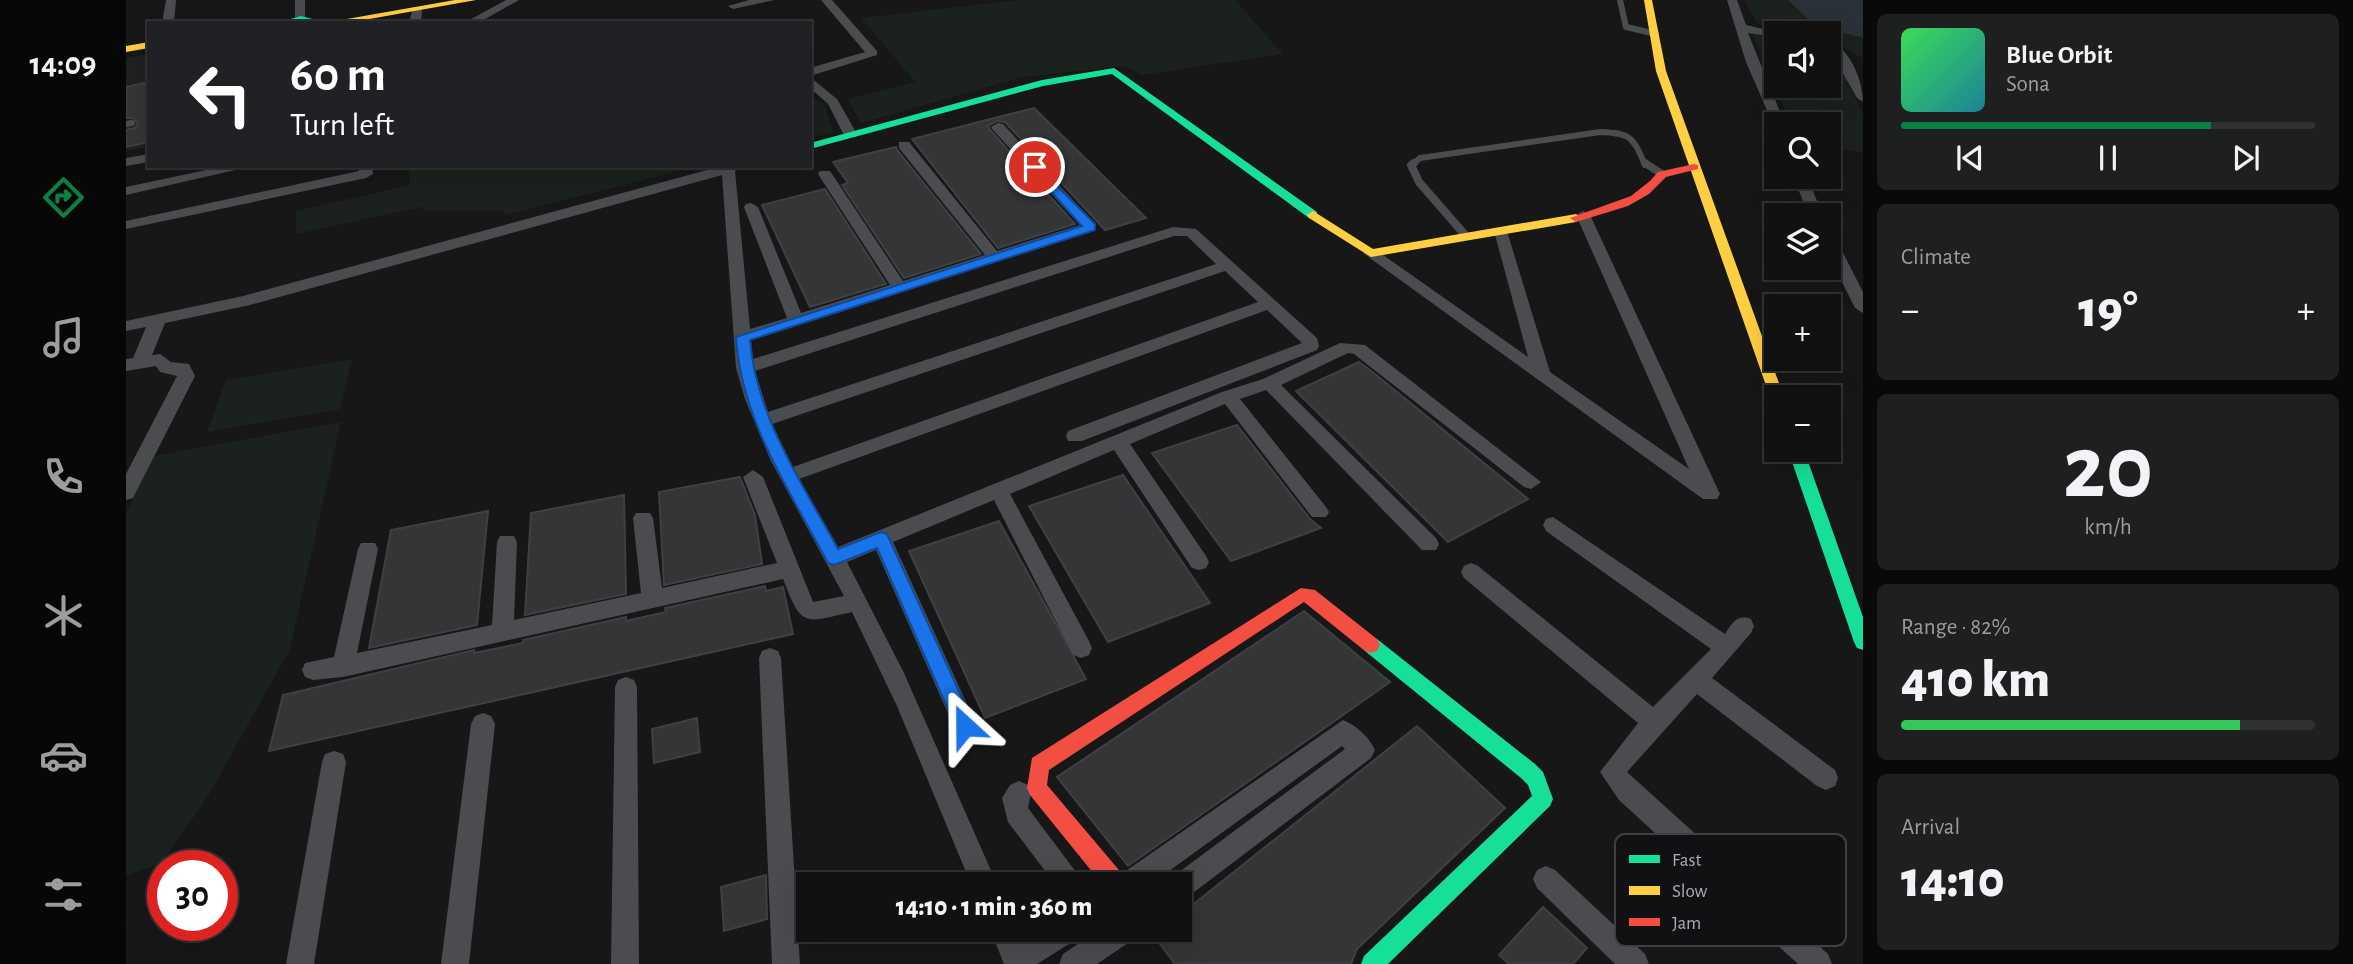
<!DOCTYPE html>
<meta charset="utf-8">
<style>
:root{--surface:#111;--page:#1e1f1f;--text:#f1f3f6;--muted:#9c9d9f;--line:#303131;--accent:#0b8043}
body{margin:0;font-family:"Alegreya Sans",sans-serif;background:var(--page);color:var(--text);height:100vh;display:flex;flex-direction:column;font-size:26px;white-space:nowrap}
*{box-sizing:border-box;margin:0}
p{font-size:23px;color:var(--muted)}
.icon{flex:none;width:38px;height:38px;fill:none;stroke:currentColor;stroke-width:2;stroke-linecap:round;stroke-linejoin:round}
.map{position:relative;flex:1;overflow:hidden}
.details{display:flex;flex-direction:column;gap:14px;padding:14px;background:#090909;width:490px}
.details>*{flex:none}
.guide{position:absolute;left:21px;top:21px;width:665px;height:147px;border-radius:0px;box-shadow:0 7px 28px #0002,0 0 0 2px var(--line);background:#202124;color:#fff;overflow:hidden}
.tools{position:absolute;left:1638px;top:21px;display:grid;gap:14px}
.tools a{display:grid;place-items:center;width:77px;height:77px;border-radius:0px;background:var(--surface);box-shadow:0 7px 28px #0002,0 0 0 2px var(--line);font-size:35px}
.speed{position:absolute;left:21px;top:850px;display:flex;gap:14px;font-size:35px;font-weight:700;text-align:center}
.speed>*{display:grid;place-content:center;width:91px;height:91px;border-radius:50%;background:var(--surface);box-shadow:0 7px 28px #0002,0 0 0 2px var(--line);line-height:1}
.speed .limit{border:10px solid #d22;background:#fff;color:#111}
.pin{position:absolute;display:grid;place-items:center;width:60px;height:60px;color:#fff;margin:-30px;border:4px solid #fff;border-radius:50%;box-shadow:0 2px 7px #0007}
.me{position:absolute;width:77px;margin:-38px;rotate:336deg;stroke-linejoin:round;filter:drop-shadow(0 0 5px #0008)}
.turn{display:flex;align-items:center;gap:24px;height:147px;padding:0 28px;font-size:32px}
.turn .icon{width:91px;height:91px;stroke-width:2.5}
.turn b{display:block;font-size:49px;line-height:60px}
.big{font-size:52px;font-weight:800;line-height:1.1}
.details .card{flex:1;display:flex;flex-direction:column;justify-content:center;gap:10px;min-width:0;padding:0 24px;border-radius:10px;background:var(--page)}
.details .dial{align-items:center;gap:0}
.dial b{font-size:91px;line-height:1}
.song{display:flex;align-items:center;gap:21px}
.cover{width:84px;height:84px;border-radius:10px;background:linear-gradient(135deg,hsl(130 70% 55%),hsl(190 70% 35%))}
.played{height:7px;border-radius:4px;background:linear-gradient(90deg,var(--accent) 75%,var(--line) 75%)}
.keys{display:flex;justify-content:space-around;direction:ltr}
.heat{display:flex;justify-content:space-between;align-items:center;font-size:38px;direction:ltr}
.charge{height:10px;border-radius:5px;background:linear-gradient(90deg,#34c759 82%,var(--line) 0)}
.trip{position:absolute;left:670px;top:872px;width:396px;height:70px;border-radius:0px;background:var(--surface);box-shadow:0 7px 28px #0002,0 0 0 2px var(--line);font-weight:800;line-height:70px;text-align:center}
main{display:flex;flex:1;min-height:0}
.tabs{display:flex;flex-direction:column;width:126px;justify-content:space-around;align-items:center;background:#070707;color:var(--muted)}
.tabs .icon{width:49px;height:49px}
.tabs .current{color:var(--accent)}
.tabs b{font-size:32px;color:var(--text)}
.map>svg:first-child{display:block}
.built{fill:#212124}
.green{fill:#1b211c}
.water{fill:#2a3239}
.building{fill:#343537;stroke:#3f4043;stroke-width:2}
.lines{fill:none;stroke-linecap:round;stroke-linejoin:round}
.lane-far1{stroke:#4b4c50;stroke-width:6}
.lane{stroke:#4b4c50;stroke-width:8}
.street{fill:#4b4c50;fill-rule:evenodd}
.fast{fill:#16e098;fill-rule:evenodd}
.slow{fill:#ffcf43;fill-rule:evenodd}
.jam{fill:#f24e42;fill-rule:evenodd}
.route{fill:#1a73e8;stroke:#114b97;stroke-width:2}
.key{fill:#111113;stroke:#3e4045;stroke-width:2}
.key-label{font-size:19px;fill:#a8adb8}
</style>
<main>
<nav class="tabs">
<b>14:09</b>
<svg class="icon current" aria-label="directions" viewBox="0 0 24 24"><path d="M12 3l9 9-9 9-9-9zM9 14v-3h6M13 9l2 2-2 2"/></svg>
<svg class="icon" aria-label="music" viewBox="0 0 24 24"><path d="M9 18V5l10-2v13"/><circle cx="6" cy="18" r="3"/><circle cx="16" cy="16" r="3"/></svg>
<svg class="icon" aria-label="phone" viewBox="0 0 24 24"><path d="M5 4h4l2 5-3 2q2 4 5 5l2-3 5 2v4C11 20 4 13 5 4z"/></svg>
<svg class="icon" aria-label="climate" viewBox="0 0 24 24"><path d="M12 3v18M4 7l16 10M4 17L20 7"/></svg>
<svg class="icon" aria-label="car" viewBox="0 0 24 24"><path d="M5 17H2v-5l4-1 3-4h7l3 4 3 1v5h-3M9 17h6M6 11h13"/><circle cx="7" cy="17" r="2"/><circle cx="17" cy="17" r="2"/></svg>
<svg class="icon" aria-label="filters" viewBox="0 0 24 24"><path d="M4 7h16M4 17h16"/><circle cx="9" cy="7" r="2"/><circle cx="15" cy="17" r="2"/></svg>
</nav>
<div class="map">
<svg width="1737" height="964" viewBox="0 0 1737 964">
<rect width="100%" height="100%" fill="#171717"/>
<path class="built" d="M23 54V146L0 151V58Z"/>
<path class="green" d="M892 0H1109L1157 54 1015 75 999 66 897 77 735 123 722 99 789 82 735 18Z
M1618 0H1662L1688 25 1737 38V58L1703 42V33H1663L1631 24Z
M1625 32 1650 37V86H1703L1705 49 1737 113V153L1703 148V124H1665Z
M684 96 697 102 708 132 684 138Z
M282 166H572L380 215 376 211H298L295 207 170 234V211L284 185Z
M226 359 214 409 81 432 100 380Z
M215 422 164 649 81 798 36 863 0 875V514L27 456Z"/>
<path class="water" d="M1662 0H1737V38L1688 25Z"/>
<path class="building" d="M23 82V142L0 147V130L9 128 12 123 7 118H0V87Z
M908 108 1020 218 979 230 879 122 871 121 862 126 865 131 949 224 872 248 786 139Z
M770 147 771 150 855 254 778 278 716 185 722 183 707 162Z
M699 189 760 284 684 307 636 205Z
M1233 362 1249 374 1402 499 1322 542 1170 391Z
M1111 425 1184 519 1195 528 1105 561 1026 453Z
M997 475 1084 603 982 642 903 506Z
M614 477 629 515 636 564 538 585 533 492Z
M498 495 500 594 399 615 405 513Z
M362 511 351 625 243 648 265 530Z
M873 521 960 679 859 718 783 551Z
M639 586 640 591 657 587 667 634 143 751 157 695 348 650V653L397 643V640L500 617V621L540 612 539 608Z
M1178 611 1264 682 1002 866 931 777Z
M571 718 574 752 528 763 526 729Z
M1291 726 1379 808 1231 949 1225 964H1049L1023 929H1054V915Z
M640 875 641 919 598 931 595 887Z
M1417 907 1461 948 1447 964H1383L1373 955Z"/>
<g class="lines">
<path class="lane-far1" d="M1494 0 1500 27 1530 34
M0 124 6 123
M1286 165 1294 158 1474 132C1505 133 1507 137 1519 165"/>
<path class="lane" d="M1288 163 1285 165 1293 182 1340 236
M1519 163 1536 174"/>
<path class="street" d="M40 0H50L48 23H36Z
M169 0H179V21L169 19Z
M380 0H393L352 23H338Z
M623 0H648L607 9 602 6Z
M695 0H706L751 51V55L684 76V68L739 52Z
M1601 0H1611L1620 25 1655 33H1650V37L1622 33 1659 124H1650V127L1647 124 1620 62Z
M287 7 296 9 295 23H283Z
M1703 41C1724 48 1737 81 1737 102L1731 98 1703 49Z
M684 77 711 99 731 134 729 137H719L702 104 684 88Z
M872 123 877 124 969 224V230L625 340 627 359 1047 227 1070 229 1191 338 1193 346 1191 350 956 441H942L940 436 942 431 1176 343 1141 310 673 479 712 547 1096 392 1137 379 1214 343 1239 345 1415 482 1405 489 1398 487 1228 354 1222 353 1155 385 1310 538 1313 544 1310 550H1296L1140 390 1114 399 1200 507 1203 512 1200 517H1186L1099 404 1004 444 1080 556 1083 562 1080 568 1073 570 1066 568 988 450 884 494 963 641 966 648 963 655 955 658 947 655 868 500 767 542 851 726 847 734 839 737 831 734 750 550 721 562 777 671 871 884H845L771 706 726 612C677 623 676 628 657 579L217 677 187 680 179 677 176 670 179 663 208 657 232 549 235 543H249L252 549 231 653 366 625 371 542 374 536H388L391 542 388 620 515 593 507 518 510 513H524L527 518 536 588 651 563 617 477 627 470 637 477 687 602 718 596 644 459 619 399 610 368 596 175 124 305 39 323 26 355 34 354 45 362 63 364 69 376 7 498 0 500V474L51 376 34 372 30 366 0 371V359L7 358 20 327 0 331V321L117 296 596 166H619L609 171 624 329 661 318 618 207 620 204 625 203 632 207 675 313 764 285 692 174 694 171H704L777 281 859 255 773 148V142H783L871 251 954 225 867 130 865 127ZM1048 236H1061L1090 264 642 412 629 371ZM1099 271 1132 302 667 467 646 424Z
M23 154V162L0 166V158Z
M99 166H127L0 195V187Z
M232 166H246L247 174 240 178 0 229V221L233 171Z
M1667 177H1681L1697 215H1683Z
M1457 211 1464 215 1594 494 1591 499H1577L1237 253 1245 248 1250 250 1402 357 1368 231 1375 227 1380 228 1424 372 1563 469 1450 215Z
M1703 236 1711 241 1737 292V313L1729 308 1703 256Z
M1427 517 1599 634C1606 623 1611 614 1625 619L1628 626 1625 633 1586 678 1709 770 1712 778 1709 786 1700 790 1691 786 1571 694 1501 772 1702 954 1706 964H1672L1493 800 1474 772 1512 723 1338 578 1335 572 1338 566 1345 563 1352 566 1527 707 1585 649 1420 531 1417 525 1420 519Z
M644 648 652 651 655 658 674 964H646L633 658 636 651Z
M500 677 508 680 511 687 513 964H485L489 687 492 680Z
M357 713 365 716 369 724 343 964H315L345 724 349 716Z
M1217 720C1230 725 1243 737 1249 750L1245 758 1063 896 1054 900V884H1042L1045 878 1219 749 1216 746 1025 884H990L994 875Z
M208 751 217 754 220 762 188 964H160L196 762 199 754Z
M893 781 902 785 905 793 902 808 959 884H929L882 822 876 798 884 785Z
M1420 866 1429 870 1519 954 1523 964H1489L1411 888 1407 879 1411 870Z
M864 929H891L896 942 916 929H954L951 939 911 964H878Z
M974 929H1011L1008 939 971 964H933L937 954Z"/>
<path class="fast" d="M175 16 202 23H151Z
M988 68 1191 212V218H1183L986 74 917 86 684 149V143L916 80Z
M1662 450H1678L1737 617V650L1731 648 1728 642Z
M1245 637 1251 639 1409 764 1417 772 1427 799 1424 806 1262 964H1235L1238 956 1406 796 1402 785 1395 778 1239 651 1236 645 1239 639Z"/>
<path class="slow" d="M329 0H350L221 23H198Z
M1518 0H1526L1540 71 1658 397H1650V402L1644 397 1530 71Z
M23 42V48L0 52V46Z
M1187 211 1247 249 1450 214 1456 218 1450 222 1245 257 1183 218 1181 215Z"/>
<path class="jam" d="M1568 164 1572 165V169L1540 177 1523 194 1502 206 1450 222 1444 218 1505 196 1524 181 1532 172Z
M1175 588 1189 590 1251 639 1254 645 1251 651 1245 653 1239 651 1178 602 923 770 921 785 998 876 1001 884H976L904 795 901 788 906 758Z"/>
</g>
<path class="route" d="M909 164 969 224V230L624 340C630 417 676 483 712 549L755 532 761 534 849 726 846 732 839 735 832 732 751 548 708 565 702 563C664 491 615 420 610 337L956 226 905 169V165Z"/>
<rect x="1489" y="834" width="231" height="112" rx="10" class="key"/>
<rect x="1503" y="855" width="31" height="8" fill="#16e098"/>
<rect x="1503" y="886" width="31" height="9" fill="#ffcf43"/>
<rect x="1503" y="918" width="31" height="8" fill="#f24e42"/>
<g class="key-label">
<text x="1546" y="866">Fast</text>
<text x="1546" y="897">Slow</text>
<text x="1546" y="929">Jam</text>
</g>
</svg>
<div class="tools">
<a><svg class="icon" aria-label="sound" viewBox="0 0 24 24"><path d="M4 9h4l5-4v14l-5-4H4zM17 9q2 3 0 6"/></svg></a>
<a><svg class="icon" aria-label="search" viewBox="0 0 24 24"><circle cx="10" cy="10" r="6"/><path d="M15 15l6 6"/></svg></a>
<a><svg class="icon" aria-label="layers" viewBox="0 0 24 24"><path d="M12 4l9 5-9 5-9-5zM3 14l9 5 9-5"/></svg></a>
<a>+</a>
<a>−</a>
</div>
<div class="speed"><div class="limit">30</div></div>
<div class="pin" style="left:909px;top:167px;background:#d93025"><svg class="icon" aria-label="arrive" viewBox="0 0 24 24"><path d="M6 21V4h12l-3 4 3 4H6"/></svg></div>
<svg class="me" style="left:839px;top:726px" viewBox="-20 -20 40 40"><path d="M0-17L14 15 0 8-14 15z" fill="#1a73e8" stroke="#fff" stroke-width="4"/></svg>
<div class="trip">14:10 · 1 min · 360 m</div>
<div class="guide">
<div class="turn"><svg class="icon" aria-label="left" viewBox="0 0 24 24"><path d="M17 20v-9H6M10 6l-5 5 5 5"/></svg><div><b>60 m</b>Turn left</div></div>
</div>
</div>
<section class="details">
<div class="card">
<div class="song"><i class="cover"></i><div><b>Blue Orbit</b><p>Sona</p></div></div>
<div class="played"></div>
<div class="keys"><svg class="icon" aria-label="previous" viewBox="0 0 24 24"><path d="M18 5L8 12l10 7zM5 5v14"/></svg><svg class="icon" aria-label="pause" viewBox="0 0 24 24"><path d="M8 5v14M16 5v14"/></svg><svg class="icon" aria-label="next" viewBox="0 0 24 24"><path d="M6 5l10 7-10 7zM19 5v14"/></svg></div>
</div>
<div class="card"><p>Climate</p>
<div class="heat"><a>−</a><b class="big">19°</b><a>+</a></div>
</div>
<div class="card dial"><b>20</b><p>km/h</p></div>
<div class="card"><p>Range · 82%</p><b class="big">410 km</b><div class="charge"></div></div>
<div class="card"><p>Arrival</p><b class="big">14:10</b></div>
</section>
</main>
